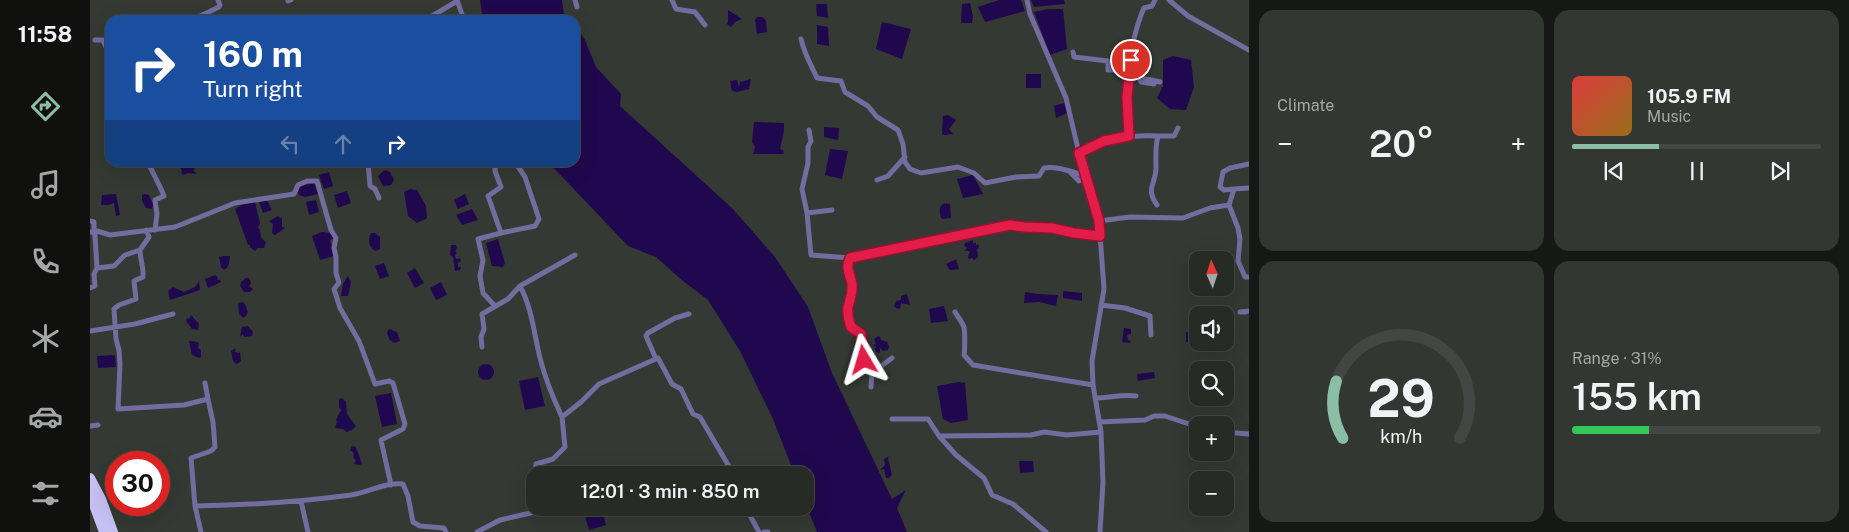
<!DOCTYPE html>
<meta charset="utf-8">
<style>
:root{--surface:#272b26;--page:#333732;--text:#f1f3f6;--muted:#a4a7a7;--line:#434743;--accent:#8abfa5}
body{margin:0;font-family:"Public Sans",sans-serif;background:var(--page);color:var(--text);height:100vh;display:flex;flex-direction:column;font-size:19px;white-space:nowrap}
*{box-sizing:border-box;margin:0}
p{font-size:16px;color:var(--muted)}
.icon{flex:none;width:28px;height:28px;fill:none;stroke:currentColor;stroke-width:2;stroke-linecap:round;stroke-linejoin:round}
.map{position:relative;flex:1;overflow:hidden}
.side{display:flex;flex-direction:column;gap:10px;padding:10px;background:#151815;width:600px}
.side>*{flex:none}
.guide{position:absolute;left:15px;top:15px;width:475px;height:152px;border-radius:15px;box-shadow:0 5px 20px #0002,0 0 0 1px var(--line);background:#1a4fa0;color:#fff;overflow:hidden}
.needle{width:32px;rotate:357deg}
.tools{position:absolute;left:1099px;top:251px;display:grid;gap:10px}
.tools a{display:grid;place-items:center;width:45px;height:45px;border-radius:10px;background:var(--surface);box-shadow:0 5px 20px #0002,0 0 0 1px var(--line);font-size:25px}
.speed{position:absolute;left:15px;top:451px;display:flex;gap:10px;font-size:25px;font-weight:700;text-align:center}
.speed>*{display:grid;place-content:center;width:65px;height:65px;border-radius:50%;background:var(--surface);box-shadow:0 5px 20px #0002,0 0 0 1px var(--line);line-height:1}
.speed .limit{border:8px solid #d22;background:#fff;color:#111}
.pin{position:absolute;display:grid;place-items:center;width:42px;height:42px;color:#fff;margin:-21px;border:2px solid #fff;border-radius:50%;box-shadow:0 1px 5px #0007}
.me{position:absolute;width:55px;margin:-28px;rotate:353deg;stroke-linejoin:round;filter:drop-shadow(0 0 4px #0008)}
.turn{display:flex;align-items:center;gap:18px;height:105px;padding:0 15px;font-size:22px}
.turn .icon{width:65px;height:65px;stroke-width:2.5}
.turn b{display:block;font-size:35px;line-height:42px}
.lanes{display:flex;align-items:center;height:48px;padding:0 15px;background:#0003;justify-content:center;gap:25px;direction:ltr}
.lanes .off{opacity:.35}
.big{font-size:38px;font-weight:600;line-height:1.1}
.side .card{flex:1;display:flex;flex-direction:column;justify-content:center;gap:8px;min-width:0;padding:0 18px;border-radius:15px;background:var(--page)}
.side .dial{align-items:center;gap:0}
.dial svg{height:130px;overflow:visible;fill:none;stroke:var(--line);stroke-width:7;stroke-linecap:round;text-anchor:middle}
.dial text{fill:var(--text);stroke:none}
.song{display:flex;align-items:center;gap:15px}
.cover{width:60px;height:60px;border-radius:8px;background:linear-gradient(135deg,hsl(0 70% 55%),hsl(40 70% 35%))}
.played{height:5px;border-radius:2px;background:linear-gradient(90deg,var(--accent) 35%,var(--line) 35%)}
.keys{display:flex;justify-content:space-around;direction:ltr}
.heat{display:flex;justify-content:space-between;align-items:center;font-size:28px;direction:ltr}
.charge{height:8px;border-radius:4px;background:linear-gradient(90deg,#34c759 31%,var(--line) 0)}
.side .tiles{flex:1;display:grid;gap:10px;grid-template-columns:repeat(2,1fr)}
.trip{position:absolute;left:436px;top:466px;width:288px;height:50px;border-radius:15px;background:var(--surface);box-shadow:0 5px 20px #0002,0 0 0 1px var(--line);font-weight:600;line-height:50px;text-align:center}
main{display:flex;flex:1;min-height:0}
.dock{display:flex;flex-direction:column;width:90px;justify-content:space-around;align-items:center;background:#10110f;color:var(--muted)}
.dock .icon{width:35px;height:35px}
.dock .on{color:var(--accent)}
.dock b{font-size:22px;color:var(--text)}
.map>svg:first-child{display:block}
.water{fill:#20084e}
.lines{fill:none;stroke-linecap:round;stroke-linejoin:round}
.street{stroke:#736c9f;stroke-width:5}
.highway{stroke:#c6c1f3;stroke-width:10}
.route-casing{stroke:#92132f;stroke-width:12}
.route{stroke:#e11d48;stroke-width:9}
</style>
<main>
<nav class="dock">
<b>11:58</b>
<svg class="icon on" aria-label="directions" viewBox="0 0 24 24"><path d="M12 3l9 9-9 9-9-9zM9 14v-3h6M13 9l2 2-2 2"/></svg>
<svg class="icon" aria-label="music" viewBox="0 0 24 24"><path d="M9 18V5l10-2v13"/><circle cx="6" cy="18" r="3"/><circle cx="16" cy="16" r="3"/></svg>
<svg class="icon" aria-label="phone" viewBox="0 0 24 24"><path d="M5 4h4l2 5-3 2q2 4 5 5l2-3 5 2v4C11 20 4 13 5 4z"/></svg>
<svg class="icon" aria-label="climate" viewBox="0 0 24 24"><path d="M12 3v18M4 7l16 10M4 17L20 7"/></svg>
<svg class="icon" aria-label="car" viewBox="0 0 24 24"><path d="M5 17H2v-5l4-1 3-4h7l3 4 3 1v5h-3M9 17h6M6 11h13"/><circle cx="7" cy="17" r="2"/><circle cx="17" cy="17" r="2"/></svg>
<svg class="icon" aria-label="filters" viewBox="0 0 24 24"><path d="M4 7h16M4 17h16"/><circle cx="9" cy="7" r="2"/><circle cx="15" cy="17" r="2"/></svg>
</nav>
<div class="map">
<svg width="1159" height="532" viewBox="0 0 1159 532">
<rect width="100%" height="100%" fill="#343933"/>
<path class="water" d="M390 0H472L474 16 481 20H393Z
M909 0H931L935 11 895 22 888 7Z
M941 0H974L975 4 944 7Z
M880 3 883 16 882 23H871L872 4Z
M726 4H737L738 18 727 16Z
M958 9H973L977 49 960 55 944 12Z
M638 10 652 19 645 22 641 27 637 24 638 22Z
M667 17H673L676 21 677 32 667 34 665 20Z
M792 22 821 29 812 59 786 49Z
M485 24 495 40 506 67 531 94 530 106 643 209 685 257 718 307 742 373 802 499 816 490 807 508 817 532H727L715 502V475H705L683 419 650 351 618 300 593 281 566 257 538 246 459 163 485 162Z
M727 25 738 27 739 46 727 44Z
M1083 56 1101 60 1104 87 1096 110 1080 109 1067 98 1073 86V60Z
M936 74H951V88H936Z
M661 79 659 89 647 92 642 91 640 81 647 80 649 87 650 82Z
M974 103 977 113 966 118 964 106Z
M858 115 866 120 859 129 863 134 853 135 852 132 853 116Z
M664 122 694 123V131L690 149 693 150 694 154H663L665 147 662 142Z
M734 127 749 128 748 140 734 137Z
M740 149 758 151 752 179 735 175Z
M93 162 100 163 99 166 103 165 105 169 103 170 107 174 98 173 94 175 91 173 92 171 90 167Z
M295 170 300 172 304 180 301 185 293 186 288 176Z
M239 172 243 186 234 189 229 175Z
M883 175 893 194 873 198 867 179Z
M224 183 228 194 215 197 209 195 208 192 210 186Z
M320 189 327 190 336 206 337 218 327 223 318 216 314 192Z
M257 191 261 203 248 208 244 195Z
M26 194 30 215 26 216 24 203 18 205H11L12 195Z
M54 194 59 195 63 205 62 209 56 208 52 201V195Z
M375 194 379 204 368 209 364 200Z
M177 200 182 210 173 213 169 202Z
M226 200 229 212 219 215 216 202Z
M165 202 170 223 168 228 170 230 171 237 176 243 174 248H167L165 251 160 247V245H158L145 209 151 205Z
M854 203 860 204 861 218 852 219C849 213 848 207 854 203Z
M382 209 388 220 372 225 366 215Z
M188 216 192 219V227L195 228 185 235 182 233 183 224 179 221Z
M232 232 241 233 244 238 240 240 244 256 230 260 222 236Z
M281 233H285L290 237V249L285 251C278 245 278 241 281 233Z
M408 239 415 263 413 267 402 266 396 243Z
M883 240V243H886V246L888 244 889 248 887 249 888 257 884 260 882 258 879 259 878 257 880 251H874L877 248 874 245 875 243Z
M361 245H366L367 248 365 251 367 253 365 255 366 259 370 258 371 261 368 263V267H371L370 270 365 271 363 257 360 255Z
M133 256H140C139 262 140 267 134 270L131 267 129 257Z
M866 259 869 269 860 270 856 264Z
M294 263 299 276 290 279 285 266Z
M325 268 334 283 325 288 317 273Z
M125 275 127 276 128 280H130L131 282 118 288 115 279Z
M258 276 261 282 258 296H251L253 284Z
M156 278H159L161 283 159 286 163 289 160 292H154L150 286 151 282Z
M109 281 110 290 80 300 78 291 83 287 94 292 105 287Z
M351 282 357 295 346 300 340 288Z
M973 291 992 293V301L973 298Z
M935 292 947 294 968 295 966 306 949 302 934 303Z
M817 294 820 305 811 303 810 309 806 308 804 306 806 301 811 300V296Z
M152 302 155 304 158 312 156 316 153 318 149 314 148 303Z
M854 306 858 321 841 323 839 309Z
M101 315 109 324 108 330 102 329 96 321 97 318 99 319Z
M1099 325H1103L1105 342H1096V332H1099Z
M158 326 163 332 162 336 154 337 153 334 150 337 152 327Z
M1034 328 1041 329V334L1037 335 1038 340 1041 341 1040 343 1032 342Z
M299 329 307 332 310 341 304 343 299 339 297 332Z
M788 336 790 337 791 340 797 342 799 346 798 350 793 351 790 348V352L788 353 785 350 786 347 783 345 786 344 784 339Z
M99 341 107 342 109 343 108 348 111 350V357L109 358 102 355Z
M146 348 145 352 149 353 150 351 151 361 147 364C141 362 143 356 141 351Z
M25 355 26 367 8 368 7 356Z
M388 372a8 8 0 1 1 16 0a8 8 0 1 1-16 0Z
M1064 372 1065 378 1048 381 1047 374Z
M448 377 455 406 435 410 429 381Z
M869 382 875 383 878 420 861 423 853 419 847 386Z
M301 393 307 424 292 427 285 396Z
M252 398 256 402 257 414 266 426 262 430 257 432 253 429 245 428 247 422 246 420 251 410 249 407V399Z
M262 446 266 447 272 464 269 465 264 464 266 460 263 457 264 453 260 450Z
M800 456 798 458 802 475 799 478H796L794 469 790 470 795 465 794 459Z
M929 461H943L944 472 930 473Z
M454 465H459L462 473 460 475H446L448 468Z
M80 479V487L70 489 69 480Z
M512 511 516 525 499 530 495 516Z"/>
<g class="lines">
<path class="street" d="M367 0 374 20
M485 0 487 7
M582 0 586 9 605 12 615 25
M937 0 940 14 976 98 989 153 1009 221 1014 289 1002 361 1003 385 1011 432 1013 482 1010 532
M1079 0 1098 16 1159 50
M198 1 201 0
M102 20 129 7 130 5 128 0
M329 20 339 18 367 1
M711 39C714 53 721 65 727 78L751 81 755 92 778 106 787 117 808 130 813 144 815 162 820 169 831 173 868 167 884 173 895 183 926 177 949 176 954 168C968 166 982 172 996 176L989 181 979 171
M5 40H13L16 47 20 51
M983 52 984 57 1018 61V70H1032L1031 74C1043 78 1057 79 1070 82
M1048 77 1051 82 1064 84
M1039 136C1032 102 1040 39 1054 8L1062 6 1065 0
M989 153C1021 138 1033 135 1068 136
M58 162C63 174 70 185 74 196L65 200 67 214 65 230
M278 162 280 186 285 189 289 198
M405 162V171L411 187 398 196 411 233 445 226 449 219 435 177 425 162
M787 180 798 176 815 157
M1144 189 1134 190 1130 187 1133 172 1140 168 1159 164
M1067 205C1055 188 1066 184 1066 168 1066 157 1065 147 1068 136H1084L1088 128
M1139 205 1148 228 1150 239 1148 261 1155 277H1159
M742 210 717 213 721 255 760 258 921 225C934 227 948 226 961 228 977 231 993 234 1009 236
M717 213 712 189 718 163V147L721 141 719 130
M0 221 4 222V232
M1009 221 1040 217 1093 218 1120 208 1139 205 1144 189 1159 188
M0 232 7 231 20 235 85 227 145 203 204 194 208 185 217 181H227L241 230 246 238 244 248 246 257V273L249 283 244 289 250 308 269 341 285 384 299 381 303 383 315 424 313 429 291 440 301 485
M3 232 5 235 7 268
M50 250C50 259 54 269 53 277L44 281 46 299 29 305 24 309 26 339 29 350 30 364 28 409 94 405 118 399 115 383
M760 258C755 269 760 273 762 284 763 294 760 299 758 307 757 314 759 321 761 327L771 334C772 348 771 362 782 373L781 387
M430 286 485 255
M0 288 5 286 4 274 7 268 24 266 35 255 50 250 59 237 56 230
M1011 305 1035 308 1060 316 1061 335
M405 306 393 293 390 276 393 260 388 239 411 233
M865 312C868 317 872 322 874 327 875 332 875 350 874 355L883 365 1003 385
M1156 312H1150L1159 311
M0 331 45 324 83 314
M392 347 391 337 394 329 392 314 418 299 430 286C442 308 444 334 450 358 455 378 463 398 472 417
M566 359 556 336 558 333 585 318 599 314
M782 373 802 358
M1005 398C1019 398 1032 394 1046 396
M118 399 123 422 125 447 121 451 101 458 105 506C157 505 210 502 261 495 279 492 296 482 313 484L318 496 323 522 330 526 354 528 356 532
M802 419H838L849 436 866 455 894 478 902 495 923 504 956 532
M1009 422 1055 420 1064 416H1075L1108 427
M0 426 8 425
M1135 432 1159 434
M849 436 941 435 954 432 977 435 1011 432
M445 480 446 464 463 459 475 447 472 417 491 402 509 384 568 358 582 384 591 389 603 414 610 417 644 475
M211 501 218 532
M105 506 111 532
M656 508 669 532
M387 532 410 520 445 512 448 508
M674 532H678"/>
<path class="highway" d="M0 478 11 499 23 532
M0 494 14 532"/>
</g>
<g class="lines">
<defs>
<path id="route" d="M774 360 771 334 761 327C759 321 757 314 758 307 760 299 763 294 762 284 760 273 755 269 760 258L920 225 934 227 962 228 984 233 1010 236 1009 221 989 153 1014 141 1039 136 1037 97 1041 60"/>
</defs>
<use href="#route" class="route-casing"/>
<use href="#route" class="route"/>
</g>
</svg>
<div class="tools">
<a><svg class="needle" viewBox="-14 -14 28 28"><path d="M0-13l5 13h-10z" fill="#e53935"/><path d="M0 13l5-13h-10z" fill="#a4a7a7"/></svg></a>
<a><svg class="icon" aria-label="sound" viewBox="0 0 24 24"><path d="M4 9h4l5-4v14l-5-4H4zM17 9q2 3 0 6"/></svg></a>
<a><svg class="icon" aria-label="search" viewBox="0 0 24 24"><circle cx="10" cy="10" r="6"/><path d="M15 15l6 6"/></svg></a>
<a>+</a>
<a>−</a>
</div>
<div class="speed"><div class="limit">30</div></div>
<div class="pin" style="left:1041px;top:60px;background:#d93025"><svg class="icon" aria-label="arrive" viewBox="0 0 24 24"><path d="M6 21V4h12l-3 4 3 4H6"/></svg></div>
<svg class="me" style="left:774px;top:360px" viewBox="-20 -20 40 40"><path d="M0-17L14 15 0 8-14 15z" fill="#e11d48" stroke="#fff" stroke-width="4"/></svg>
<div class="trip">12:01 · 3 min · 850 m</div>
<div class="guide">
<div class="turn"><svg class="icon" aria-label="right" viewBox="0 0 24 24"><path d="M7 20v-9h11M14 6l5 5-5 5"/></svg><div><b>160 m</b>Turn right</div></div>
<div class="lanes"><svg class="icon off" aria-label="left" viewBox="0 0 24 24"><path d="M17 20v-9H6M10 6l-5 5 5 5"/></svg><svg class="icon off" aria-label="ahead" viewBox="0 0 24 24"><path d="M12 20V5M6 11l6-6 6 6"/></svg><svg class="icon" aria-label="right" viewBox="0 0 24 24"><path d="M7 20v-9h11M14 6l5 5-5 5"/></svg></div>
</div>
</div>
<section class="side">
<div class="tiles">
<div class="card"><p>Climate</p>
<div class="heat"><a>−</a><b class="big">20°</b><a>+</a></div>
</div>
<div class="card">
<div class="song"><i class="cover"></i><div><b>105.9 FM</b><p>Music</p></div></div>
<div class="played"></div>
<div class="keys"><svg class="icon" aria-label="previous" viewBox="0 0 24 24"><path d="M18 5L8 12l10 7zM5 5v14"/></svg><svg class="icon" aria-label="pause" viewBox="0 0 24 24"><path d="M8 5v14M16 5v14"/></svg><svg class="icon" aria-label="next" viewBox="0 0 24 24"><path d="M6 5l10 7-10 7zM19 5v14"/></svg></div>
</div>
<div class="card dial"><svg viewBox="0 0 100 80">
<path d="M14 69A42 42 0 1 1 86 69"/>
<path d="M14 69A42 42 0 0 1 10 34" stroke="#8abfa5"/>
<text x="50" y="56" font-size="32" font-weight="700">29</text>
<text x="50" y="72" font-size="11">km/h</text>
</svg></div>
<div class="card"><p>Range · 31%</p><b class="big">155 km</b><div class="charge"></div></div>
</div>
</section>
</main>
